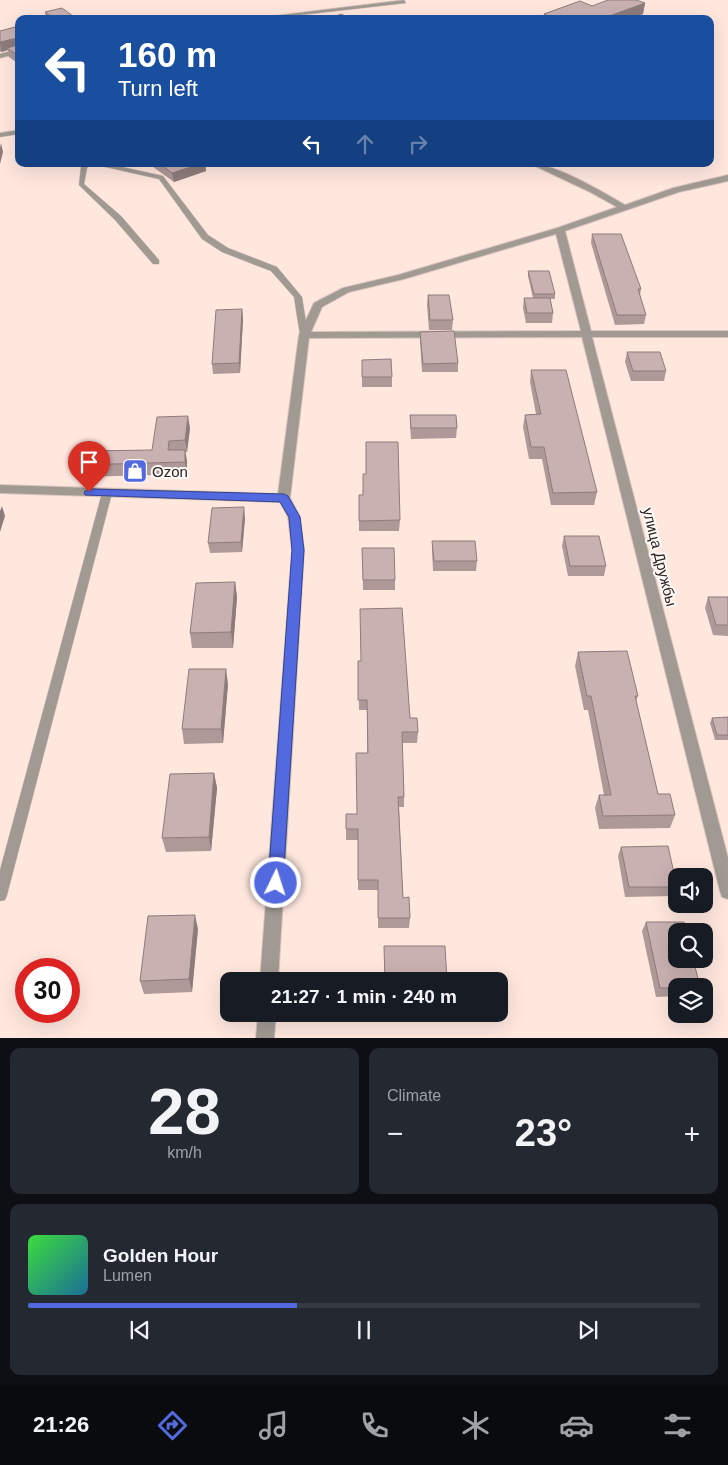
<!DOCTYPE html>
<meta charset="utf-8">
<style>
:root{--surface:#171b24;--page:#242831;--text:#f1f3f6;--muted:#9ea1a6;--line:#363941;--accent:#5269df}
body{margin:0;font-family:Helvetica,sans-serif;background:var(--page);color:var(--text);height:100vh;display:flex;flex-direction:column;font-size:19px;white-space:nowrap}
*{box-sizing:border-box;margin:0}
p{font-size:16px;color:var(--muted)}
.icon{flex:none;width:28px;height:28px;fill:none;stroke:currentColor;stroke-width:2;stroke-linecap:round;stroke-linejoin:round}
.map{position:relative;height:1038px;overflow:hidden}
.drawer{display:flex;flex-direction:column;gap:10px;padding:10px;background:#0d0f14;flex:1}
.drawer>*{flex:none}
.banner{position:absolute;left:15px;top:15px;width:699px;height:152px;border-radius:10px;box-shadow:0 5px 20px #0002;background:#1a4fa0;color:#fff;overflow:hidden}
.fabs{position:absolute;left:668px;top:868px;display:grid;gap:10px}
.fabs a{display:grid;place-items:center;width:45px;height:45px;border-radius:10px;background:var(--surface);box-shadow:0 5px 20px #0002;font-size:25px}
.speed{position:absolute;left:15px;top:958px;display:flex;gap:10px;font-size:25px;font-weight:700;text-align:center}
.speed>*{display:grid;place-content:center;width:65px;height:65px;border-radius:50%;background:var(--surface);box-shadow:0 5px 20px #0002;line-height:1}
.speed .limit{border:8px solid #d22;background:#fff;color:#111}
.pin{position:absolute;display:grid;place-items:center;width:42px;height:42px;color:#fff;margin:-51px -21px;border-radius:50% 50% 50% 0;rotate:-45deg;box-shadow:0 0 5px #0007}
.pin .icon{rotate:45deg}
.me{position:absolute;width:55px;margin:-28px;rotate:4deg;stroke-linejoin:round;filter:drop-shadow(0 0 4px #0008)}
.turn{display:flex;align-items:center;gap:18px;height:105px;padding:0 20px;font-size:22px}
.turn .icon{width:65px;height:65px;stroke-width:2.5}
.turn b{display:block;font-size:35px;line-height:42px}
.lanes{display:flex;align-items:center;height:48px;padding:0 20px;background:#0003;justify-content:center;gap:25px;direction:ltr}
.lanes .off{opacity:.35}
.big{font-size:38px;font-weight:800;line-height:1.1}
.drawer .card{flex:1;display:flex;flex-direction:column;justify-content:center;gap:8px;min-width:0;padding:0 18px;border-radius:10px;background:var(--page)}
.drawer .dial{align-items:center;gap:0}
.dial b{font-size:65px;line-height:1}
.song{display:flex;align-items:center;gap:15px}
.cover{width:60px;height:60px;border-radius:8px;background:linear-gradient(135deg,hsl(120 70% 55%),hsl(200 70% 35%))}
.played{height:5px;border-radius:2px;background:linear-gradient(90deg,var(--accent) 40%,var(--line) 40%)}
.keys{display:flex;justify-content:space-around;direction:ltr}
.heat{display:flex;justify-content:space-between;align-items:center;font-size:28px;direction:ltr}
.drawer .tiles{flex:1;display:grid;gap:10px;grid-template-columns:1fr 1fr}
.card:last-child{grid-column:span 2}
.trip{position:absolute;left:220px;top:972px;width:288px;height:50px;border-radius:10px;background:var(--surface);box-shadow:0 5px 20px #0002;font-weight:800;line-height:50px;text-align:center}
.dock{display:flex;height:80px;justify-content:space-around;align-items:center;background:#090b0e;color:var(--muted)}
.dock .icon{width:35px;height:35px}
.dock .current{color:var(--accent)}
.dock b{font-size:22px;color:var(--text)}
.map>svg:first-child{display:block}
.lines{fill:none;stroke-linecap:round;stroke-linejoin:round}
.lane-casing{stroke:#d9c4bc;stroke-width:1}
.street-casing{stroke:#d9c4bc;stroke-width:2}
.lane{fill:#a19a93;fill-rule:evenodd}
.street{fill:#a19a93;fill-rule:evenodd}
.wall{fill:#ae9898}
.shaded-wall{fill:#8d7c7c}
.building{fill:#cab1b1;stroke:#8d7c7c}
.route{fill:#5269df;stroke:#354491}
.labels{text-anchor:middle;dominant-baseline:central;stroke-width:4;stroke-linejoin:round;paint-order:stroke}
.poi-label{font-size:15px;fill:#2b221f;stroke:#fef9f7;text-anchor:start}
.street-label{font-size:15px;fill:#2b221f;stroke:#fef9f7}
</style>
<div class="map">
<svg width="728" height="1038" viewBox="0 0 728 1038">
<rect width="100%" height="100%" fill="#ffe7de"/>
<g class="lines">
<defs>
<path id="lane" d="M404 0 406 3 266 19H247Z
M19 130V134L0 137V133Z
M84 164H91L87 168 84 184 121 216 159 260V264H153L115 220 79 185 81 167Z
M98 164H109L163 176 208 235 228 248 277 267 302 297 308 335 307 337H304L300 335 294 297 271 271 222 252 202 239 159 179 101 166Z
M107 490 112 493 7 895 5 900 0 901V870L102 493Z"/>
<path id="street" d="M19 49V53L0 58V54Z
M531 164C554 163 603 192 625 205L673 188 728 175V181L679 192 565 231 591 331H728V337H592L728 858V899L722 897 720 891 582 337 309 338 290 498 300 517 304 550 278 981H260L292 550 288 517 280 502 0 493V485L278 494 299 335 314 303 343 288 398 275 557 228 617 207 590 192ZM556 234 581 331 311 332 322 307 349 292 404 279Z
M258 1014H276L274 1038H256Z"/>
</defs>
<use href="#lane" class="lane-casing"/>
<use href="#street" class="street-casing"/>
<use href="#lane" class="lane"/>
<use href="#street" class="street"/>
</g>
<path class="wall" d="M645 3 643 14 630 19H543L544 14 592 6Z
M45 12 77 19H46Z
M19 26V64L9 57 8 50 1 52 0 51V31Z
M149 164H205L206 171 174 182Z
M592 234 641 289 640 295 646 315 644 324 615 325 591 243Z
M528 271 555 294V299H550L553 313 552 323H526L523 308 524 298H533L528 276Z
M428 295 453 320 452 330H429L427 305Z
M242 309 243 319 240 373 213 374 212 364Z
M420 332 458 363V372H422L420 341Z
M627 352 666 371 664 381H631L625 362Z
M362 360 392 377V387H362Z
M531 370 597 492 594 505H551L542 459H529L523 427 525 415 536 414 530 382Z
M410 415 457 428 456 438 411 439 410 425Z
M190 428 187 452H185L187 461V474L82 477 79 465 152 450Z
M359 495H363L400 520 399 531H359Z
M245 518 242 552 210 553 208 543Z
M564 536 606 566 604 576H568L562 546Z
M432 541 477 561 476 571H433L432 551Z
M362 548 395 580V590H363Z
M235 582 237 597 233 648H192L190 633Z
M708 597H728V636L713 635 705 608Z
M578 652 638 696 636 701 658 794 675 815 670 828 599 829 595 808 599 795H604L588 710H584L575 666Z
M358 661 410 718 418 732 417 743H402L404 797V807H399L403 898 410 918 409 928H378V890H358V840H346V814H357L367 753V710H359Z
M228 684 223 743 184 744 182 729Z
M728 717V740H715L710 723 712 718Z
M214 773 217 788 211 851 166 852 162 838Z
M621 847 676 882V889L673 896 625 897 618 856Z
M646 922 676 986V996L656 997 642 931Z
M198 929 192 992 144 994 140 981Z"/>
<path class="shaded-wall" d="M645 3 643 14 630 19H601Z
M18 38 19 48H7L8 50 1 52 0 42Z
M1 143 3 152 0 164V148Z
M200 164H205L206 171 174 182 172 173Z
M242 309 243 319 240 373 239 363Z
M188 416 190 428 187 452 185 440Z
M185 450 187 461V474L185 462Z
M2 506 5 516 0 532V511Z
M244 507 245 518 242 552 241 542Z
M235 582 237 597 233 648 231 632Z
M226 669 228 684 223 743 221 729Z
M214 773 217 788 211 851 209 837Z
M195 915 198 929 192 992 189 979Z"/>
<path class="building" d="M608 0H636L645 3 601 19H556L544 14 580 1 592 6Z
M62 8 77 19H46L52 17 45 12Z
M341 14 351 19H328Z
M19 26V56L7 48 18 45V38L0 42V31Z
M160 164H200L172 173Z
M592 234H621L641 289H638L646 315H617Z
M528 271H549L555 294H534Z
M428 295H449L453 320H430Z
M524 298H550L553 313H527Z
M242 309 239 363 212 364 216 310Z
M454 331 458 363 423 364 420 332Z
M627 352H660L666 371H633Z
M391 359 392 377H362V360Z
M531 370H566L597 492 553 493 544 447H531L525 415 541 414Z
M410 415H456L457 428H411Z
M188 416 185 440 169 441 168 450H185V462L79 465 82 451 152 450 157 417Z
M366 442H398L400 520 359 521V495H363V474H366Z
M244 507 241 542 208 543 212 508Z
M564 536H599L606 566H570Z
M432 541H475L477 561H434Z
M362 548H394L395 580H363Z
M235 582 231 632 190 633 196 583Z
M708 597H728V625H716Z
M402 608 410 718H417L418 732H402L404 797H398L403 898 409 897 410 918H378V880H358V829H346V814H357L356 753H368L367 700H358V661H361L360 609Z
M627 651 638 696H635L658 794H670L675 815 603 816 599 795H611L591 696H587L578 652Z
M189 669H226L221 729H182Z
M728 717V735H717L712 718Z
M214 773 209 837 162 838 170 774Z
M668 846 676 882V887H629L621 847Z
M195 915 189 979 140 981 148 916Z
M646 922H684L687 931H676V959H693L700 986H676V988H660Z
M384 946H445L447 981H385Z"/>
<path class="route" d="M89 489 284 494 288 496 300 517 304 550 283 883 281 888 276 891 270 888 268 883 292 550 289 517 280 502 85 495 84 492Z"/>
<defs>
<symbol id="shop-square" viewBox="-11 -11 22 22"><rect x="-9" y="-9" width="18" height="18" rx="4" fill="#5269df" stroke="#fef9f7"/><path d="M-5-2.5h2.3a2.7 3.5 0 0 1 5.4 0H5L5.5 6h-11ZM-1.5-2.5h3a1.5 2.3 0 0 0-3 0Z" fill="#fff"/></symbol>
</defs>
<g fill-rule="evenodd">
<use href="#shop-square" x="121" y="457" width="28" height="28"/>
</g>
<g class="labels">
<g class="poi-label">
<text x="152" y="471">Ozon</text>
</g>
<g class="street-label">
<text transform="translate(660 557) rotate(76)">улица Дружбы</text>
</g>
</g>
</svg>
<div class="fabs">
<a><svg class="icon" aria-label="sound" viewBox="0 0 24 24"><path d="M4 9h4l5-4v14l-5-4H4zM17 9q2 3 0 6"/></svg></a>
<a><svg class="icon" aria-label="search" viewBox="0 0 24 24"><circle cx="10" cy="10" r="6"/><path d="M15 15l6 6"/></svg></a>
<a><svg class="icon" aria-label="layers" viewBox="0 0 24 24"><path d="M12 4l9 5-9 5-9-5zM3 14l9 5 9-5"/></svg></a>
</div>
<div class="speed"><div class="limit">30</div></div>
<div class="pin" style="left:89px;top:492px;background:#d93025"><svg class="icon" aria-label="arrive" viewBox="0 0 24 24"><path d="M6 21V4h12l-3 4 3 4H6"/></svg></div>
<svg class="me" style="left:276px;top:883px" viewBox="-20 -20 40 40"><circle r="17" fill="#5269df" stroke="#fff" stroke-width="3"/><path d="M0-11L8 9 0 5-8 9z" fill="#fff"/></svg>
<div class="trip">21:27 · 1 min · 240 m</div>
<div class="banner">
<div class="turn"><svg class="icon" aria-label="left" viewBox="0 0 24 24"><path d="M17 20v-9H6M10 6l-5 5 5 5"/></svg><div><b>160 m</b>Turn left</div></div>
<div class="lanes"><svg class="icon" aria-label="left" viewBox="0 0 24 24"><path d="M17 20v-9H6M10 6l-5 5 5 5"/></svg><svg class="icon off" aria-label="ahead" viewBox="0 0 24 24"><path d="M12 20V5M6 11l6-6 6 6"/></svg><svg class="icon off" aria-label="right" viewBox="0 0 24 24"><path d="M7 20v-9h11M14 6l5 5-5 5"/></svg></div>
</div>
</div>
<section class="drawer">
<div class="tiles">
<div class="card dial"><b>28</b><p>km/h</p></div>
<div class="card"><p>Climate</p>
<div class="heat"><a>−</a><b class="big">23°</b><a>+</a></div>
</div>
<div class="card">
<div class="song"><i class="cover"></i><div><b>Golden Hour</b><p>Lumen</p></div></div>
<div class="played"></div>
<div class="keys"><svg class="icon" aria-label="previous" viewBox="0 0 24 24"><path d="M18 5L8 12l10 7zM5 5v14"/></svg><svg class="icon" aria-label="pause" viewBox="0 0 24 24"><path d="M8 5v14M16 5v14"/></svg><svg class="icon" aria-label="next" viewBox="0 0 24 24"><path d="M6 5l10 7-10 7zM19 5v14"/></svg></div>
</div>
</div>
</section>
<nav class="dock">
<b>21:26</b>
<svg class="icon current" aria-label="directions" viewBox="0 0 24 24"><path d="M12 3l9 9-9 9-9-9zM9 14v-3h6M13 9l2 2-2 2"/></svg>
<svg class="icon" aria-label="music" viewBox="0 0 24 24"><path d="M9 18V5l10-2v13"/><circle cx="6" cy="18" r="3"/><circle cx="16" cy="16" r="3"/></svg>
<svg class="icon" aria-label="phone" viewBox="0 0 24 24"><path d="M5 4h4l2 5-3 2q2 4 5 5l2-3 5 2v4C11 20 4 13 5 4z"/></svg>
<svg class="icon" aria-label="climate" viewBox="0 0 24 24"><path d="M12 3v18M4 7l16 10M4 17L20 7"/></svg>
<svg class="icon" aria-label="car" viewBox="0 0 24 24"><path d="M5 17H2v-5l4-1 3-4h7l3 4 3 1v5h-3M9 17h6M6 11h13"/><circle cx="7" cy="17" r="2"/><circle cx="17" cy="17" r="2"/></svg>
<svg class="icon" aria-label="filters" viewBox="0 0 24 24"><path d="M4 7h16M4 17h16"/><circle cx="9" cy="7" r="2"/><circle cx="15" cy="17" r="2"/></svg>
</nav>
